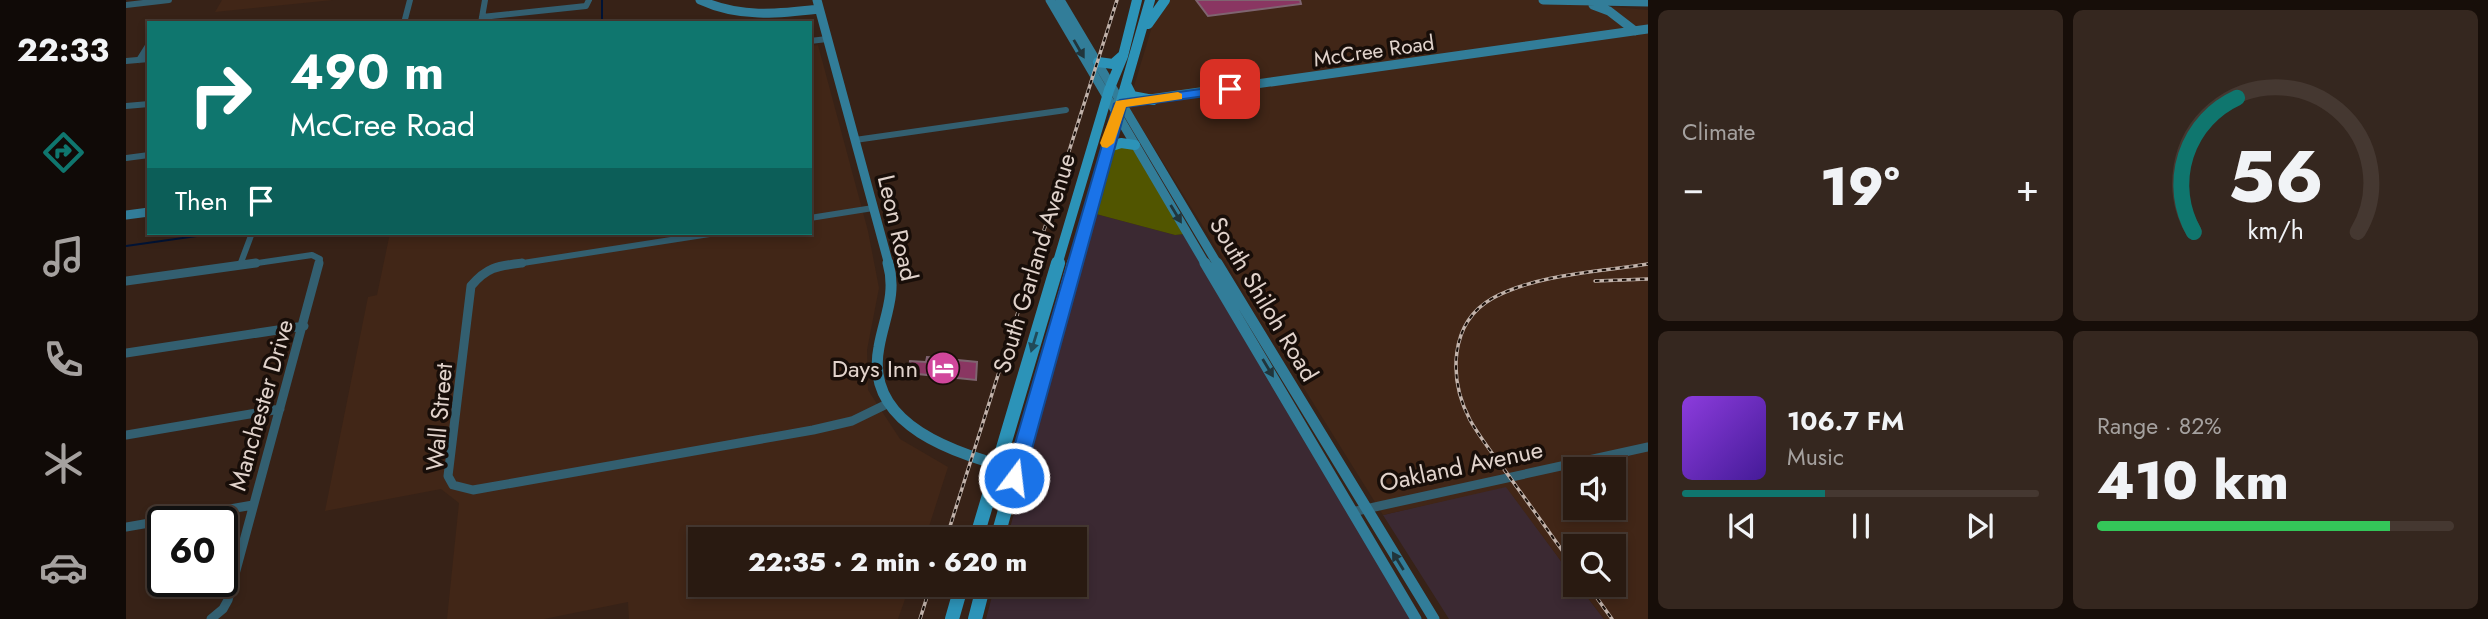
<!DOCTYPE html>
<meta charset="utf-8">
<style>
:root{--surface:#291a11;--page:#35271f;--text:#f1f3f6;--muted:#a5a19f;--line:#453831;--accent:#0f766e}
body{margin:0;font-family:Jost,sans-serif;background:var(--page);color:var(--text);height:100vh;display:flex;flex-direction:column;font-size:26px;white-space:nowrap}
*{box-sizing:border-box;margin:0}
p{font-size:23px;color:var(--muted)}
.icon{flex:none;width:38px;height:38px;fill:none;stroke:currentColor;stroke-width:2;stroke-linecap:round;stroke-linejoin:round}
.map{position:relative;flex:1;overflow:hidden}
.side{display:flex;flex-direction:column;gap:10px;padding:10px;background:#170e09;width:840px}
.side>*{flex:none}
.top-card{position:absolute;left:21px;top:21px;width:665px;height:214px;border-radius:0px;box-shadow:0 4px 10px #0003,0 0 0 2px var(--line);background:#0f766e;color:#fff;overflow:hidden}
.tools{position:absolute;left:1437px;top:457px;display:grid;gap:14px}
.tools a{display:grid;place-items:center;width:63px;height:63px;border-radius:0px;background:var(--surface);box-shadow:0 4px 10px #0003,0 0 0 2px var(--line);font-size:35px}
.speed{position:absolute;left:21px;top:506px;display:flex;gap:14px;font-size:35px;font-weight:700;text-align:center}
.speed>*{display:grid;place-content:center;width:91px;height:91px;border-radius:50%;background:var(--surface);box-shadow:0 4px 10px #0003,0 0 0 2px var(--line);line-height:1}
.speed .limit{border:4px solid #111;border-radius:10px;background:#fff;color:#111}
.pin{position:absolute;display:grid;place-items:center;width:60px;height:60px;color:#fff;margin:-30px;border-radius:14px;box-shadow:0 4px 10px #0006}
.me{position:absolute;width:77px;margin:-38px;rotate:15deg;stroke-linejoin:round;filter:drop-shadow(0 0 5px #0008)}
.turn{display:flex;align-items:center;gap:24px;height:147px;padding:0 28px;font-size:32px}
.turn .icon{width:91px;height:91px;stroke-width:2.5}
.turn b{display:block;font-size:49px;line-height:60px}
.then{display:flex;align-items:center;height:66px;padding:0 28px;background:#0003;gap:14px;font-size:26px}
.big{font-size:52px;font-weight:800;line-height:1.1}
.side .tile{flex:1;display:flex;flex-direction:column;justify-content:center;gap:10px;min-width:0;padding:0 24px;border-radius:10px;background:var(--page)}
.side .dial{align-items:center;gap:0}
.dial svg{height:182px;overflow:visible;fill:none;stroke:var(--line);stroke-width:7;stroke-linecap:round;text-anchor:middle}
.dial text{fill:var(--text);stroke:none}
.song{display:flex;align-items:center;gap:21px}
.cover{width:84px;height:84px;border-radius:10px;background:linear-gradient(135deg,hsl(270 70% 55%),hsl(260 70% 35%))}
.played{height:7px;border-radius:4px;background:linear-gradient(90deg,var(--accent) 40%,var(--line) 40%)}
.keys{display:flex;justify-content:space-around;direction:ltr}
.heat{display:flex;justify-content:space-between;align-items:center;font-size:38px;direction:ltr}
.charge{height:10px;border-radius:5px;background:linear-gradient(90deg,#34c759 82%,var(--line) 0)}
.side .tiles{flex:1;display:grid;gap:10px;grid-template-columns:repeat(2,1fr)}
.trip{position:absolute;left:562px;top:527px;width:399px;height:70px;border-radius:0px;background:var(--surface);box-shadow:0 4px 10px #0003,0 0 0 2px var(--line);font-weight:800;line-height:70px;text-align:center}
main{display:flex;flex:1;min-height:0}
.tabs{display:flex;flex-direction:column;width:126px;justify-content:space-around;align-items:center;background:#100a07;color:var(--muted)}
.tabs .icon{width:49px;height:49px}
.tabs .selected{color:var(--accent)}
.tabs b{font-size:32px;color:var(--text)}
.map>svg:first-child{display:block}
.commercial{fill:#3b2932}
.built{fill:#412617;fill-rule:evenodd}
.green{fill:#515500}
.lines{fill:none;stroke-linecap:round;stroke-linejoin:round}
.stream{stroke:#001335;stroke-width:2}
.building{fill:#8a3662;stroke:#7f6470;stroke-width:2}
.street-far1{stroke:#335f70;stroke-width:6}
.street{stroke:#335f70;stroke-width:9}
.secondary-far1{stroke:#327d99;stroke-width:9}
.secondary{stroke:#327d99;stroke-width:11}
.primary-far1{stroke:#2c93b8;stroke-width:10}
.primary{stroke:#2c93b8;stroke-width:14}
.rail-casing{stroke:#c1b2aa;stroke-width:3.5}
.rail{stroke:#180e09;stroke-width:2;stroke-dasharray:4.5;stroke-linecap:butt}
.oneway{fill:#21353b}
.oneway2{fill:#214a58}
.route{fill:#1a73e8;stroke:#114b97;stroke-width:2}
.slow{fill:#f59e0b}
.labels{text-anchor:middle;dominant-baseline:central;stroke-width:7;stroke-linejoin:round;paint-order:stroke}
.far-street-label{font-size:21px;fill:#e1d3cc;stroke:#180e09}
.street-label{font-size:24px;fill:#e1d3cc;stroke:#180e09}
.poi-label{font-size:24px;fill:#e1d3cc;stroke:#180e09;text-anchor:end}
</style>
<main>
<nav class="tabs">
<b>22:33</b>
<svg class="icon selected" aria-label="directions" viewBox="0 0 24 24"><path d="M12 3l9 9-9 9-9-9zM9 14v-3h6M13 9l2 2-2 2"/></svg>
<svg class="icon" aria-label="music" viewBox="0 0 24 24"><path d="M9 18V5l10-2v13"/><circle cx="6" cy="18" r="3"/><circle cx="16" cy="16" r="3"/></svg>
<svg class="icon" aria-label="phone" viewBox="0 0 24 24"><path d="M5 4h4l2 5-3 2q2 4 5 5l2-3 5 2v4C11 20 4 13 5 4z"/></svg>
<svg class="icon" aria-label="climate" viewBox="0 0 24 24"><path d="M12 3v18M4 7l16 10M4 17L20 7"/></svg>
<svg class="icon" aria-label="car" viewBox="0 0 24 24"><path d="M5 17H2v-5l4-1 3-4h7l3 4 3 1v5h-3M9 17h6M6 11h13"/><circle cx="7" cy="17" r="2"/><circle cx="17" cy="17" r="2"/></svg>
</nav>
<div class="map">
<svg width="1522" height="619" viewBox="0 0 1522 619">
<rect width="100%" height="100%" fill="#372217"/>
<path class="commercial" d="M970 214 1049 235 1059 234 1285 619H860L869 585 948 584V539H881Z
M1380 486 1449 580V584L1452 585 1478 619H1323L1257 515Z"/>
<path class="built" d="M96 0H207L89 12Z
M1044 0H1411L1522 10V619H1478L1452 585 1488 584V546H1449V580L1380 487 1257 515 1002 106 1031 10ZM1449 469H1488V508H1449Z
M692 45 742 231 753 288 741 350 742 390 774 439 822 467 799 539H574V584L784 585 772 619H503L502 602 418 619H321L333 503 315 489 199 511 242 297 251 295 264 233H684V46Z"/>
<path class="green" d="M990 143 1006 145 1059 234 1049 235 970 214Z"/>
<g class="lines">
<path class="stream" d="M476 0V23
M0 246 92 233"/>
</g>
<path class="building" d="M1070 0H1174L1175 4 1082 16Z
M801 357 851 362 850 380 782 373 784 361 800 362Z"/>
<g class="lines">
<path class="street-far1" d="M0 5 43 0
M356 17 460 6 463 0
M278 23 284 0
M355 23 359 0
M684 41 701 39
M13 60 23 44
M0 61 23 59
M0 106 23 104
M729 140 940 110
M0 158 23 155
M684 218 747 208
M114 265 126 233
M118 265 186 255 194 259 193 265
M384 265 590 233"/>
<path class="street" d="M396 263C371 266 361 267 345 286L322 476 327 485 347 490 687 430 726 421 763 403
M0 281 130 263
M0 353 178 326
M0 435 154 409
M1226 512 1522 447
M0 527 127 505
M85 619 97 609 102 600 193 263"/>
<path class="secondary-far1" d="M574 0C613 18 651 14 693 9
M691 0 763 265
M924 0 1080 265
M934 0 1092 265
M1417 0 1522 2
M1467 5 1483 11 1509 31
M988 104 1522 29
M0 215 23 212"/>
<path class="secondary" d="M762 263C771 294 758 318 753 347 737 427 833 454 891 470
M1079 263 1290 619
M1091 263 1308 619"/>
<path class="primary-far1" d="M1022 24 1039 0
M972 62 987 64 996 56
M1000 84 1006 96 1027 100
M980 148 995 143 1009 145
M931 265 983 90 997 56 1011 0
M948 265 1024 0"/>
<path class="primary" d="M850 539 932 263
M871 539 948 263
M826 619 836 584
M849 619 858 584"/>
<defs>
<path id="rail" d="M1469 281 1522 279
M820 539 991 0
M1449 568C1429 541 1410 513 1390 486 1375 464 1357 443 1344 420 1323 380 1322 323 1367 298 1412 274 1472 272 1522 264
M1461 584 1486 619
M794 619 805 584"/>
</defs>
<use href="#rail" class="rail-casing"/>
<use href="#rail" class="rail"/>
</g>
<defs><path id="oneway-solid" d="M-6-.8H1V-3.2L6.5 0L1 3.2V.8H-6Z" transform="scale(1.75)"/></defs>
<g class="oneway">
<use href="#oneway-solid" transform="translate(953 49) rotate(60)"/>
<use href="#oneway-solid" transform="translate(1050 214) rotate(59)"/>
<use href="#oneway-solid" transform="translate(1142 368) rotate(59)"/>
<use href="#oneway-solid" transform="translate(1272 561) rotate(-122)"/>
</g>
<use class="oneway2" href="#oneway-solid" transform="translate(908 342) rotate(107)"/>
<path class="route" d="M1104 85 1110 89 1108 92 1000 107 898 478 895 484 888 487 882 484 879 478 988 104 994 100Z"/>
<path class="slow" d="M1052 92 1056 94V99L1000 107 988 143 981 148 976 147 974 143 990 101Z"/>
<defs>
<symbol id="hotel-disc" viewBox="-11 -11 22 22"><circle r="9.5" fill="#d1479c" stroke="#180e09"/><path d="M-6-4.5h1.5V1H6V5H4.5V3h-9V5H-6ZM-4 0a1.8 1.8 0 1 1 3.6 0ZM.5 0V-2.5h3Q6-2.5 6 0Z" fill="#fff"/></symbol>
</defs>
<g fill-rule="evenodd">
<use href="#hotel-disc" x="798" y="349" width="38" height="38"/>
</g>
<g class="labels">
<g class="far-street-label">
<text transform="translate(1248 51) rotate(-8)">McCree Road</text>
</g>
<g class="street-label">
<text transform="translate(772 228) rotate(77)">Leon Road</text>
<text transform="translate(908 263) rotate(-73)">South Garland Avenue</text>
<text transform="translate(1138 299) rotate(59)">South Shiloh Road</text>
<text transform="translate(135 405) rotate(-74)">Manchester Drive</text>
<text transform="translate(313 417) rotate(-85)">Wall Street</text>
<text transform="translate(1335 466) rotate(-12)">Oakland Avenue</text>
</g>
<g class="poi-label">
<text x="792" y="368">Days Inn</text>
</g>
</g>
</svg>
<div class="tools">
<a><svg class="icon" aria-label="sound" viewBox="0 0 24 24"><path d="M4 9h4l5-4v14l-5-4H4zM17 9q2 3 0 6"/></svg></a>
<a><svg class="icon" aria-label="search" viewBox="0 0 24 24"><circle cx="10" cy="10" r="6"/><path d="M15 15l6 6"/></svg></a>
</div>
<div class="speed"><div class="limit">60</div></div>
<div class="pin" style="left:1104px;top:89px;background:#d93025"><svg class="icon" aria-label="arrive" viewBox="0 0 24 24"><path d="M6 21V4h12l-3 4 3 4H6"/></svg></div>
<svg class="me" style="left:888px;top:478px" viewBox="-20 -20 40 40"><circle r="17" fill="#1a73e8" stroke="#fff" stroke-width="3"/><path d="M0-11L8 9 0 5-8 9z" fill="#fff"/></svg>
<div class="trip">22:35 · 2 min · 620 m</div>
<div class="top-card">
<div class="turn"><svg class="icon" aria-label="right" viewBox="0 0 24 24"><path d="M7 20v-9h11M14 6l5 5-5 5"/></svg><div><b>490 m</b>McCree Road</div></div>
<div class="then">Then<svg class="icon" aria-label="arrive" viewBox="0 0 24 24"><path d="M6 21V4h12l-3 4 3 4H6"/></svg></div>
</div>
</div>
<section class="side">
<div class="tiles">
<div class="tile"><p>Climate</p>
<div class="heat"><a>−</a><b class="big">19°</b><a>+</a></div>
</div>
<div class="tile dial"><svg viewBox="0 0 100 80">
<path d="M14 69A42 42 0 1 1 86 69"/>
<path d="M14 69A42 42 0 0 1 33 10" stroke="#0f766e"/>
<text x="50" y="56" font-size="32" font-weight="700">56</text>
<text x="50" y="72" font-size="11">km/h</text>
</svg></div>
<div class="tile">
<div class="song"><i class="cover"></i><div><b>106.7 FM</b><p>Music</p></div></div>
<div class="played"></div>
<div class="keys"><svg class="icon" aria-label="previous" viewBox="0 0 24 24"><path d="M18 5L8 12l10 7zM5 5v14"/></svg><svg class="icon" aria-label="pause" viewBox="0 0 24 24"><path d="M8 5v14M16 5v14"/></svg><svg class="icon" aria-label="next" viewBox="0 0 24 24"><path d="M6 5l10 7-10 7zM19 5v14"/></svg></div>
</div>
<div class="tile"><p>Range · 82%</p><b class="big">410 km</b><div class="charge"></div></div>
</div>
</section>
</main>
